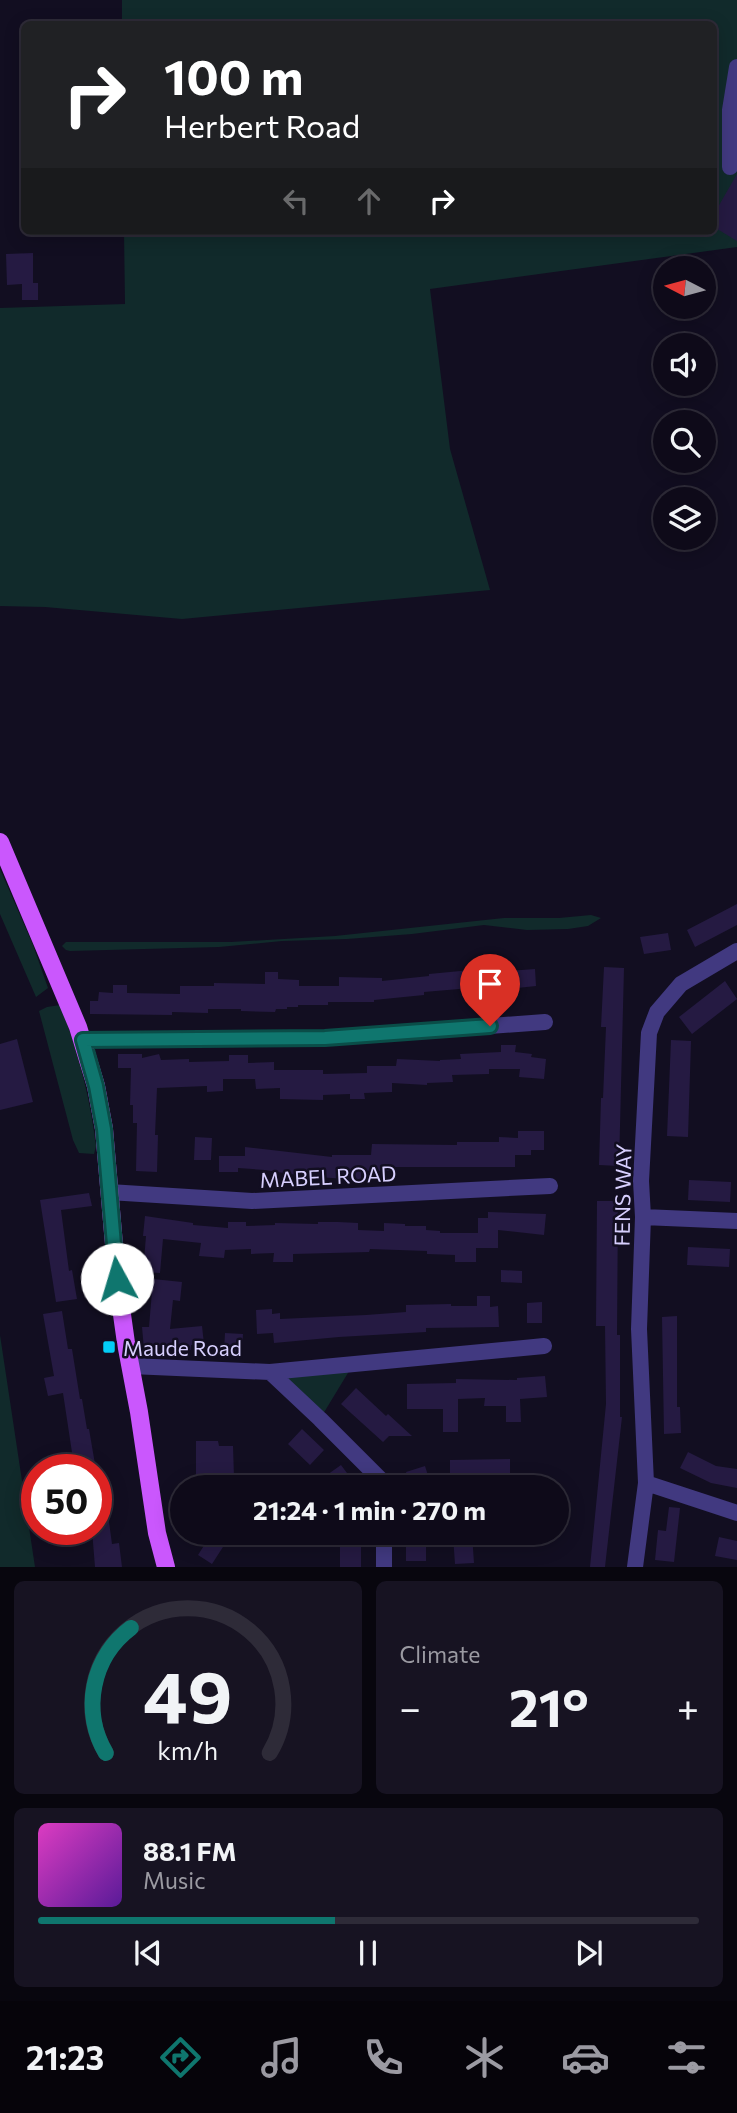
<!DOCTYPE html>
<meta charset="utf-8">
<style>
:root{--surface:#0e0a19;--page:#171322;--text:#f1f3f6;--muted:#9b9aa2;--line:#2e2b38;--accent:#0f766e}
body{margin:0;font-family:Commissioner,sans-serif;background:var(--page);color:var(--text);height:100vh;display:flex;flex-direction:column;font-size:26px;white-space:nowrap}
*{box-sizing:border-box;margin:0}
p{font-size:23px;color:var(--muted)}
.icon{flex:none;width:38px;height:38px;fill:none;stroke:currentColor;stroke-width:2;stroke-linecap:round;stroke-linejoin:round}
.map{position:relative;height:1567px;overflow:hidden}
.side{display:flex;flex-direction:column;gap:14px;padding:14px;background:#08060e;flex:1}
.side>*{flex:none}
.hud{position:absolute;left:21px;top:21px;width:696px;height:214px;border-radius:10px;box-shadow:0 4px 18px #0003,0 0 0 2px var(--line);background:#202124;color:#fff;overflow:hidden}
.needle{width:46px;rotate:276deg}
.fabs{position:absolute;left:653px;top:256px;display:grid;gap:14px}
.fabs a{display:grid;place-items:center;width:63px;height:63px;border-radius:50%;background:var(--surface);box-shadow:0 4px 18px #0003,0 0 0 2px var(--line);font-size:35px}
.speed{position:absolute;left:21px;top:1454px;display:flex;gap:14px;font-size:35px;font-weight:700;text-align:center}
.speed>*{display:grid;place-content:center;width:91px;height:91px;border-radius:50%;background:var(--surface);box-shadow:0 4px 18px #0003,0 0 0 2px var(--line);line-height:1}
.speed .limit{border:10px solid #d22;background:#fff;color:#111}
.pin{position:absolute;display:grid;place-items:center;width:60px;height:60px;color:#fff;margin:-72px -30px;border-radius:50% 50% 50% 0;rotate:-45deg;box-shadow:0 0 7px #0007}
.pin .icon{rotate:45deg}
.me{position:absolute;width:77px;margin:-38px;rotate:354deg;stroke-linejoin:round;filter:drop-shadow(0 0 5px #0008)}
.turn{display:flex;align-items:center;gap:24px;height:147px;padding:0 28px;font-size:32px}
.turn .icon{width:91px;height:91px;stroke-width:2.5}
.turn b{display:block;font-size:49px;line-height:60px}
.lanes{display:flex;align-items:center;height:66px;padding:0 28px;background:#0003;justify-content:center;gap:35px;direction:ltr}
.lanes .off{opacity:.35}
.big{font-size:52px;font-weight:700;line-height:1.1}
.side .card{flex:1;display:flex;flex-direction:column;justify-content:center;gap:10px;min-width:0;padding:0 24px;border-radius:10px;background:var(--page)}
.side .dial{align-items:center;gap:0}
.dial svg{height:182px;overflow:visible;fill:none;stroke:var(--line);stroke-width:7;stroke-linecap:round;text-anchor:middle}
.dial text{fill:var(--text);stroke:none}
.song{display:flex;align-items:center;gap:21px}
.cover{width:84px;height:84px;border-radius:10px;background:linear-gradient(135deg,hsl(310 70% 55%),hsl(270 70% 35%))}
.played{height:7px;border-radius:4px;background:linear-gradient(90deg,var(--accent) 45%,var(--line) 45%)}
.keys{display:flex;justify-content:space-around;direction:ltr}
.heat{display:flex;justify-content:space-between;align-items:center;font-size:38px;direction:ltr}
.side .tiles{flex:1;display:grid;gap:14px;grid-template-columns:1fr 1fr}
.card:last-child{grid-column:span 2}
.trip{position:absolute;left:170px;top:1475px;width:399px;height:70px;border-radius:35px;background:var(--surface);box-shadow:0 4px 18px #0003,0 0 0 2px var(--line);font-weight:700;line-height:70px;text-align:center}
.tabs{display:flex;height:112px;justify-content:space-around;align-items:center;background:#06040a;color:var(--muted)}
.tabs .icon{width:49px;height:49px}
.tabs .selected{color:var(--accent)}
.tabs b{font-size:32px;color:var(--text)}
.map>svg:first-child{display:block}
.green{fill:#112a2b}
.building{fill:#251a42}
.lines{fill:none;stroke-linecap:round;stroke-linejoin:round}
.minor{stroke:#413980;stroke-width:16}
.major{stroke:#ca57fd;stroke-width:18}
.route-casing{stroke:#0a4d48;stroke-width:18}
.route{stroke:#0f766e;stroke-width:12}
.poi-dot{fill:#03cdf6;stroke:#120e21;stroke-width:2.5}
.labels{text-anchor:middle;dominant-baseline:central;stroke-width:5;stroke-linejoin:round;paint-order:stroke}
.street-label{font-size:21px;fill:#d7cffe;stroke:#120e21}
.poi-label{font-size:21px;fill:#d7cffe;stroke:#120e21;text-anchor:start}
</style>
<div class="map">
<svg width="737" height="1567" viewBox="0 0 737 1567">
<rect width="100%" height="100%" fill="#120e21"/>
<path class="green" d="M122 0H737V247L430 289 450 449 490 590 182 619 45 607 0 606V308L125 304 124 231H714V24H122Z
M0 869 33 945 48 988 36 997 0 914Z
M591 915 601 918 588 926 568 929 527 930 484 925 412 934 347 939 282 941 219 947 70 951 66 950 62 946 66 942H231L335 936 504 918H559Z
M60 1005C78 1051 90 1097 96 1146L94 1154 79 1153 73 1140 39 1011 47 1007Z
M0 1335 35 1567H0Z
M354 1363 320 1419 270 1372Z"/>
<path class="building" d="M737 174V241L714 227V214Z
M33 253V283H38V300H22V284L7 285 6 254Z
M737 904V925L695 947 687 930Z
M668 933 671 950 644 954 640 937Z
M604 967 624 968 619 1166 599 1165 601 1098H603L606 1027H601Z
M492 968 493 972 535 969 536 986 500 990V985L459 989 424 992V995L374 1000V1002H328V1005H298V1007H287V1009H276L275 1012 241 1011V1009H208V1013L172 1012V1015L90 1014V1001H98L99 992 113 993V985H127V993L180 994V986H214V983L265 984V972H278V979L299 980V986H339V977L382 978V981L429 976V974Z
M725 981 737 999 692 1034 679 1017Z
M17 1039 33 1102 0 1110V1044Z
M671 1040 691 1041 688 1137 667 1136Z
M501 1045H516L515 1052 532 1054 531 1057 546 1059 544 1079 519 1077 520 1069H489V1074L452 1075 453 1082 427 1083V1085L392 1083V1092L364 1093 365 1099H350V1094L323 1095V1100L280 1099V1088L256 1089 255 1079H223V1091L207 1092V1086L157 1088 155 1135H158L157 1172 136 1171 137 1123H133V1105H130L131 1068H118V1054H142V1058L159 1054 161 1060 189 1059V1062L229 1061V1055H248V1063L274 1062V1070H323V1074L367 1073V1066H396L397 1059 440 1061V1060L461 1059 460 1054 501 1052Z
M518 1131H544V1150H531V1155H515V1167H389V1171H361V1180L303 1176 265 1170 238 1168V1172H219V1156H245V1147L332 1157V1155H371L372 1144 457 1145V1142H499V1137L518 1138Z
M195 1137 212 1138 211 1160H194Z
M689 1180 731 1182 730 1202 688 1200Z
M89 1193 92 1206 61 1210 69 1271 72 1270 77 1299 56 1302 40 1200Z
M597 1201H618L617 1335H620V1417H622L605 1567H590L606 1404 605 1326H596Z
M488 1212 546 1214 544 1235 498 1230V1248H476V1262H455V1255L427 1254V1251L370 1249 369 1252 293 1254V1262H273L274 1253 251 1254V1249L225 1250 224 1258 199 1256 201 1243 163 1239 160 1273 143 1272 146 1236H143L145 1216 193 1223V1225L228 1228V1222H246V1226L275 1225V1223L318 1224V1222H338L358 1223V1230L384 1231V1223L405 1224V1226H426V1230L440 1231V1233H478V1218H488Z
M688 1247 730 1249 729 1267 687 1265Z
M501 1270 522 1271V1283L501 1282Z
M153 1279 182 1282 180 1301 173 1300 170 1329 202 1326 204 1344 191 1345V1350L173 1352 172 1347 144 1349 142 1327H149Z
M477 1296H490V1307L498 1306 499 1327 426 1328V1332L339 1337 274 1343 273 1333 257 1334 256 1310 272 1309V1314L280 1313V1319L366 1315 406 1312V1305L451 1304V1306H477Z
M542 1302V1323H527V1303Z
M62 1311 68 1349H72L80 1399H82L87 1429H89L96 1470H77L76 1459H73L63 1393 48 1396 44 1378 54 1376 43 1314Z
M677 1316V1407H680L681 1433 664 1434 662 1317Z
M225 1333 243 1334 242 1352 224 1351Z
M545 1376 547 1397 520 1399 521 1422H506V1406H484L485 1398 458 1399V1432H443V1409H407V1384L456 1383V1379L517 1380V1378Z
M356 1388 386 1416 388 1414 412 1436H389L383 1442 341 1404Z
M302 1429 324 1450 310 1465 288 1444Z
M196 1441H218L219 1446H233L234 1477 196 1478Z
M688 1452 716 1466 737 1469V1488L711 1483 680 1468Z
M510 1459V1476H503V1488H486V1477H450V1460Z
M341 1465 350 1477 357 1488H331L324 1477Z
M425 1466 432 1488H411L406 1472Z
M104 1485 112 1544 119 1543 122 1567H95L92 1530H96V1486Z
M669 1507 680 1508 674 1562 655 1560 658 1530 666 1531Z
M212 1533H232L212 1564 198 1555Z
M406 1533H426V1561H406Z
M472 1534 474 1563 455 1564 453 1536Z
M340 1537H361V1567H340Z
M719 1537 737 1541V1560L715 1556Z"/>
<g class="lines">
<path class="minor" d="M730 167V110L737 67
M83 1040 325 1038 545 1022
M109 1192 252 1201 550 1186
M643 1217 737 1221
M131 1366 270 1372 544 1346
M270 1372 320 1419 381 1480 382 1488
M646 1483 737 1513
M384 1567V1533
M635 1567 646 1483 639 1329 643 1217 641 1181 649 1033 657 1012 681 984 737 951"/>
<path class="major" d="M0 842 78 1027 96 1086 104 1129 117 1279 126 1343 139 1412 157 1533 166 1567"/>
</g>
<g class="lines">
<defs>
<path id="route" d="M117 1279 104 1129 96 1086 83 1040 325 1038 490 1026"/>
</defs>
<use href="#route" class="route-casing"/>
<use href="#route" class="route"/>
</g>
<rect class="poi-dot" x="102" y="1340" width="14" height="14" rx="3.5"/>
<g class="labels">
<g class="street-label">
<text transform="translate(328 1176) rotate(-3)">MABEL ROAD</text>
<text transform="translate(622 1195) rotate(-89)">FENS WAY</text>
</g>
<g class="poi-label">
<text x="123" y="1347">Maude Road</text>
</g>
</g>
</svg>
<div class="fabs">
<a><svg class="needle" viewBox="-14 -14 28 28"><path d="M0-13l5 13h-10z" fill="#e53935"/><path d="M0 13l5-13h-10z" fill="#9b9aa2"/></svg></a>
<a><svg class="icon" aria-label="sound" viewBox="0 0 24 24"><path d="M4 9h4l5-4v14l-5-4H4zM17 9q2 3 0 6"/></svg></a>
<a><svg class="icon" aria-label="search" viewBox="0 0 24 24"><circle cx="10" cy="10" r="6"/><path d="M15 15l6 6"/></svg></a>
<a><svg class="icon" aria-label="layers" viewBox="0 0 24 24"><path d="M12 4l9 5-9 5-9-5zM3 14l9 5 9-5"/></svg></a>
</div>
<div class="speed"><div class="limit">50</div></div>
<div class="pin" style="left:490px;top:1026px;background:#d93025"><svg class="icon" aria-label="arrive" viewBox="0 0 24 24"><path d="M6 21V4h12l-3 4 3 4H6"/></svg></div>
<svg class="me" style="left:117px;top:1279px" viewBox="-20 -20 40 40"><circle r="19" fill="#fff"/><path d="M0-13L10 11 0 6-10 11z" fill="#0f766e"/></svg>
<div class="trip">21:24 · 1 min · 270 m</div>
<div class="hud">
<div class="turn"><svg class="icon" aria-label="right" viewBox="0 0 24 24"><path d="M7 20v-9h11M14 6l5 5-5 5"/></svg><div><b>100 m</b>Herbert Road</div></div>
<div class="lanes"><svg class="icon off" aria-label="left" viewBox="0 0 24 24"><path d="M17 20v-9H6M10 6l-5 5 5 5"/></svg><svg class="icon off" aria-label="ahead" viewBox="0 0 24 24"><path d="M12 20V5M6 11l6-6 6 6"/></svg><svg class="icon" aria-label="right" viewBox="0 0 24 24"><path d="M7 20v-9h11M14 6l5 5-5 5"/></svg></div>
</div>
</div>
<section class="side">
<div class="tiles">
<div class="card dial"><svg viewBox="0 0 100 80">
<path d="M14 69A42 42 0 1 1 86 69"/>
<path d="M14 69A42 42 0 0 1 25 14" stroke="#0f766e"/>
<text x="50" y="56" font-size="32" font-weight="700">49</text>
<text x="50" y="72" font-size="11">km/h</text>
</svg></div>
<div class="card"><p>Climate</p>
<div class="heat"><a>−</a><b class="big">21°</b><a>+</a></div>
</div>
<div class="card">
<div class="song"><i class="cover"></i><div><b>88.1 FM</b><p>Music</p></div></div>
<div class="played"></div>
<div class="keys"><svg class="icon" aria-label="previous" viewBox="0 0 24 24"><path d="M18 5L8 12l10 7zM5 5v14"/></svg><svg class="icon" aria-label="pause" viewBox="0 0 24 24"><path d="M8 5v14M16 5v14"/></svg><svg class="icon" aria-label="next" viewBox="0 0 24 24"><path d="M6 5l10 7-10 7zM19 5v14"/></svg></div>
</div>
</div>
</section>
<nav class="tabs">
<b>21:23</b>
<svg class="icon selected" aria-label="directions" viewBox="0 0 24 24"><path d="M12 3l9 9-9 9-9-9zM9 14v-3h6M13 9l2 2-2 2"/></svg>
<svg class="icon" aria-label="music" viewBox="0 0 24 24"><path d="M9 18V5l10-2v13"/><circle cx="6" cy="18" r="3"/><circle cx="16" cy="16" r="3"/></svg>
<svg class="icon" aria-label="phone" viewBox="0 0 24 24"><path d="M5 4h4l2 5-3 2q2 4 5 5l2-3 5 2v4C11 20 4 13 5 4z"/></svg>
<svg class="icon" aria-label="climate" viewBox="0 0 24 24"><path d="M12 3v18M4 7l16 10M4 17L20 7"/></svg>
<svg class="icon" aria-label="car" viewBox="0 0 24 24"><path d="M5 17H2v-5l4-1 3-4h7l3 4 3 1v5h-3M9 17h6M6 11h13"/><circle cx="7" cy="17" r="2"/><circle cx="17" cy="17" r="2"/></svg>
<svg class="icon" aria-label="filters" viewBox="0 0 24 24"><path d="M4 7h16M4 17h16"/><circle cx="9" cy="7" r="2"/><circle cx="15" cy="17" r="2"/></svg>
</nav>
